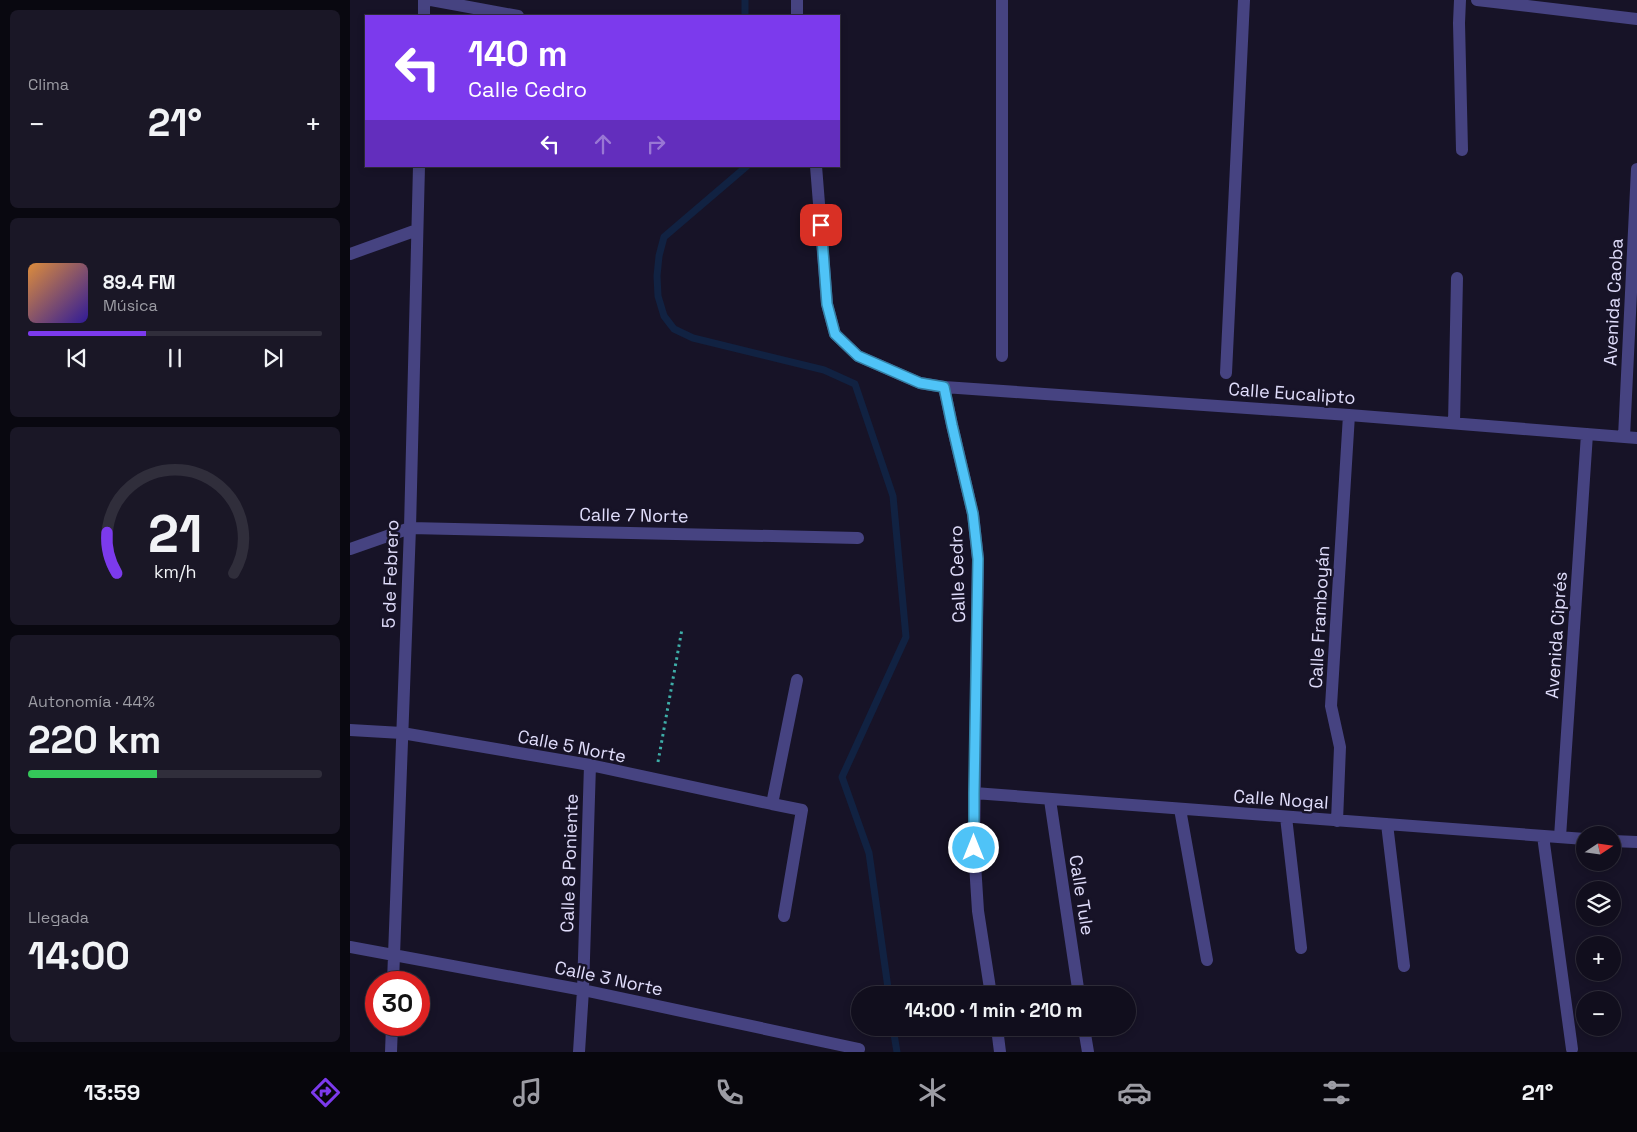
<!DOCTYPE html>
<html lang="es">
<meta charset="utf-8">
<style>
:root{--surface:#110e1d;--page:#1a1726;--text:#f1f3f6;--muted:#9c9ca4;--line:#302e3b;--accent:#7c3aed}
body{margin:0;font-family:"Space Grotesk",sans-serif;background:var(--page);color:var(--text);height:100vh;display:flex;flex-direction:column;font-size:19px;white-space:nowrap}
*{box-sizing:border-box;margin:0}
p{font-size:16px;color:var(--muted)}
.icon{flex:none;width:28px;height:28px;fill:none;stroke:currentColor;stroke-width:2;stroke-linecap:round;stroke-linejoin:round}
.map{position:relative;flex:1;overflow:hidden}
.panel{display:flex;flex-direction:column;gap:10px;padding:10px;background:#090810;width:350px}
.panel>*{flex:none}
.hud{position:absolute;left:15px;top:15px;width:475px;height:152px;border-radius:0px;box-shadow:0 2px 8px #0003,0 0 0 1px var(--line);background:#7c3aed;color:#fff;overflow:hidden}
.needle{width:32px;rotate:77deg}
.fabs{position:absolute;left:1226px;top:826px;display:grid;gap:10px}
.fabs a{display:grid;place-items:center;width:45px;height:45px;border-radius:50%;background:var(--surface);box-shadow:0 2px 8px #0003,0 0 0 1px var(--line);font-size:25px}
.speed{position:absolute;left:15px;top:971px;display:flex;gap:10px;font-size:25px;font-weight:700;text-align:center}
.speed>*{display:grid;place-content:center;width:65px;height:65px;border-radius:50%;background:var(--surface);box-shadow:0 2px 8px #0003,0 0 0 1px var(--line);line-height:1}
.speed .limit{border:8px solid #d22;background:#fff;color:#111}
.pin{position:absolute;display:grid;place-items:center;width:42px;height:42px;color:#fff;margin:-21px;border-radius:10px;box-shadow:0 2px 8px #0006}
.me{position:absolute;width:55px;margin:-28px;rotate:0deg;stroke-linejoin:round;filter:drop-shadow(0 0 4px #0008)}
.turn{display:flex;align-items:center;gap:18px;height:105px;padding:0 20px;font-size:22px}
.turn .icon{width:65px;height:65px;stroke-width:2.5}
.turn b{display:block;font-size:35px;line-height:42px}
.lanes{display:flex;align-items:center;height:48px;padding:0 20px;background:#0003;justify-content:center;gap:25px;direction:ltr}
.lanes .off{opacity:.35}
.big{font-size:38px;font-weight:700;line-height:1.1}
.panel .card{flex:1;display:flex;flex-direction:column;justify-content:center;gap:8px;min-width:0;padding:0 18px;border-radius:8px;background:var(--page)}
.panel .dial{align-items:center;gap:0}
.dial svg{height:130px;overflow:visible;fill:none;stroke:var(--line);stroke-width:7;stroke-linecap:round;text-anchor:middle}
.dial text{fill:var(--text);stroke:none}
.song{display:flex;align-items:center;gap:15px}
.cover{width:60px;height:60px;border-radius:8px;background:linear-gradient(135deg,hsl(30 70% 55%),hsl(250 70% 35%))}
.played{height:5px;border-radius:2px;background:linear-gradient(90deg,var(--accent) 40%,var(--line) 40%)}
.keys{display:flex;justify-content:space-around;direction:ltr}
.heat{display:flex;justify-content:space-between;align-items:center;font-size:28px;direction:ltr}
.charge{height:8px;border-radius:4px;background:linear-gradient(90deg,#34c759 44%,var(--line) 0)}
.trip{position:absolute;left:501px;top:986px;width:285px;height:50px;border-radius:25px;background:var(--surface);box-shadow:0 2px 8px #0003,0 0 0 1px var(--line);font-weight:700;line-height:50px;text-align:center}
.menu{display:flex;height:80px;justify-content:space-around;align-items:center;background:#07060c;color:var(--muted)}
.menu .icon{width:35px;height:35px}
.menu .active{color:var(--accent)}
.menu b{font-size:22px;color:var(--text)}
main{display:flex;flex:1;min-height:0}
.map>svg:first-child{display:block}
.lines{fill:none;stroke-linecap:round;stroke-linejoin:round}
.stream{stroke:#112242;stroke-width:7}
.path{stroke:#3eaea8;stroke-width:3;stroke-dasharray:2.5 4;stroke-linecap:butt}
.minor{stroke:#464381;stroke-width:12}
.route-casing{stroke:#337fa1;stroke-width:12}
.route{stroke:#4fc3f7;stroke-width:9}
.labels{text-anchor:middle;dominant-baseline:central;stroke-width:5;stroke-linejoin:round;paint-order:stroke}
.street-label{font-size:18px;fill:#e0ddfb;stroke:#171327}
</style>
<main>
<section class="panel">
<div class="card"><p>Clima</p>
<div class="heat"><a>−</a><b class="big">21°</b><a>+</a></div>
</div>
<div class="card">
<div class="song"><i class="cover"></i><div><b>89.4 FM</b><p>Música</p></div></div>
<div class="played"></div>
<div class="keys"><svg class="icon" aria-label="previous" viewBox="0 0 24 24"><path d="M18 5L8 12l10 7zM5 5v14"/></svg><svg class="icon" aria-label="pause" viewBox="0 0 24 24"><path d="M8 5v14M16 5v14"/></svg><svg class="icon" aria-label="next" viewBox="0 0 24 24"><path d="M6 5l10 7-10 7zM19 5v14"/></svg></div>
</div>
<div class="card dial"><svg viewBox="0 0 100 80">
<path d="M14 69A42 42 0 1 1 86 69"/>
<path d="M14 69A42 42 0 0 1 8 44" stroke="#7c3aed"/>
<text x="50" y="56" font-size="32" font-weight="700">21</text>
<text x="50" y="72" font-size="11">km/h</text>
</svg></div>
<div class="card"><p>Autonomía · 44%</p><b class="big">220 km</b><div class="charge"></div></div>
<div class="card"><p>Llegada</p><b class="big">14:00</b></div>
</section>
<div class="map">
<svg width="1287" height="1052" viewBox="0 0 1287 1052">
<rect width="100%" height="100%" fill="#171327"/>
<g class="lines">
<path class="stream" d="M395 16V0
M397 166 314 237 309 256 307 276 308 296 314 316 324 329 343 338 474 370 505 384 543 496 556 637 492 777 519 853 539 995
M543 1028 547 1052"/>
<path class="path" d="M308 762 332 629"/>
<path class="minor" d="M81 0 168 16
M447 0V16
M1110 0 1109 23 1112 150
M1127 0 1287 19
M74 16V0
M466 166 477 304 485 334 508 356 570 383 594 387 999 415 1287 438
M0 254 67 230
M652 356V0
M876 373 894 0
M594 387 602 425 623 514 628 559 624 848 628 911 641 995
M1104 423 1107 278
M1274 437 1287 169
M0 549 60 528 508 538
M0 730 52 733 240 765 422 804
M624 793 1235 839
M700 800 729 995
M830 809 857 960
M936 817 951 948
M987 821 990 747 981 706 999 415
M1037 824 1054 966
M1193 836 1222 1049
M1210 837 1237 434
M1262 841 1287 842
M434 916 452 810 422 804 447 680
M0 947 233 990 509 1049
M43 982 60 528 69 166
M647 1028 650 1052
M734 1028 738 1052
M41 1052 42 1025
M229 1052 233 990 240 765"/>
</g>
<g class="lines">
<defs>
<path id="route" d="M471 225 477 304 485 334 508 356 570 383 594 387 602 425 623 514 628 559 624 793V848"/>
</defs>
<use href="#route" class="route-casing"/>
<use href="#route" class="route"/>
</g>
<g class="labels">
<g class="street-label">
<text transform="translate(1263 302) rotate(-87)">Avenida Caoba</text>
<text transform="translate(942 393) rotate(4)">Calle Eucalipto</text>
<text transform="translate(284 515) rotate(1)">Calle 7 Norte</text>
<text transform="translate(40 574) rotate(-88)">5 de Febrero</text>
<text transform="translate(607 574) rotate(-92)">Calle Cedro</text>
<text transform="translate(969 617) rotate(-87)">Calle Framboyán</text>
<text transform="translate(1206 635) rotate(-86)">Avenida Ciprés</text>
<text transform="translate(222 746) rotate(11)">Calle 5 Norte</text>
<text transform="translate(931 799) rotate(4)">Calle Nogal</text>
<text transform="translate(219 863) rotate(-88)">Calle 8 Poniente</text>
<text transform="translate(732 895) rotate(81)">Calle Tule</text>
<text transform="translate(259 978) rotate(12)">Calle 3 Norte</text>
</g>
</g>
</svg>
<div class="fabs">
<a><svg class="needle" viewBox="-14 -14 28 28"><path d="M0-13l5 13h-10z" fill="#e53935"/><path d="M0 13l5-13h-10z" fill="#9c9ca4"/></svg></a>
<a><svg class="icon" aria-label="layers" viewBox="0 0 24 24"><path d="M12 4l9 5-9 5-9-5zM3 14l9 5 9-5"/></svg></a>
<a>+</a>
<a>−</a>
</div>
<div class="speed"><div class="limit">30</div></div>
<div class="pin" style="left:471px;top:225px;background:#d93025"><svg class="icon" aria-label="arrive" viewBox="0 0 24 24"><path d="M6 21V4h12l-3 4 3 4H6"/></svg></div>
<svg class="me" style="left:624px;top:848px" viewBox="-20 -20 40 40"><circle r="17" fill="#4fc3f7" stroke="#fff" stroke-width="3"/><path d="M0-11L8 9 0 5-8 9z" fill="#fff"/></svg>
<div class="trip">14:00 · 1 min · 210 m</div>
<div class="hud">
<div class="turn"><svg class="icon" aria-label="left" viewBox="0 0 24 24"><path d="M17 20v-9H6M10 6l-5 5 5 5"/></svg><div><b>140 m</b>Calle Cedro</div></div>
<div class="lanes"><svg class="icon" aria-label="left" viewBox="0 0 24 24"><path d="M17 20v-9H6M10 6l-5 5 5 5"/></svg><svg class="icon off" aria-label="ahead" viewBox="0 0 24 24"><path d="M12 20V5M6 11l6-6 6 6"/></svg><svg class="icon off" aria-label="right" viewBox="0 0 24 24"><path d="M7 20v-9h11M14 6l5 5-5 5"/></svg></div>
</div>
</div>
</main>
<nav class="menu">
<b>13:59</b>
<svg class="icon active" aria-label="directions" viewBox="0 0 24 24"><path d="M12 3l9 9-9 9-9-9zM9 14v-3h6M13 9l2 2-2 2"/></svg>
<svg class="icon" aria-label="music" viewBox="0 0 24 24"><path d="M9 18V5l10-2v13"/><circle cx="6" cy="18" r="3"/><circle cx="16" cy="16" r="3"/></svg>
<svg class="icon" aria-label="phone" viewBox="0 0 24 24"><path d="M5 4h4l2 5-3 2q2 4 5 5l2-3 5 2v4C11 20 4 13 5 4z"/></svg>
<svg class="icon" aria-label="climate" viewBox="0 0 24 24"><path d="M12 3v18M4 7l16 10M4 17L20 7"/></svg>
<svg class="icon" aria-label="car" viewBox="0 0 24 24"><path d="M5 17H2v-5l4-1 3-4h7l3 4 3 1v5h-3M9 17h6M6 11h13"/><circle cx="7" cy="17" r="2"/><circle cx="17" cy="17" r="2"/></svg>
<svg class="icon" aria-label="filters" viewBox="0 0 24 24"><path d="M4 7h16M4 17h16"/><circle cx="9" cy="7" r="2"/><circle cx="15" cy="17" r="2"/></svg>
<b>21°</b>
</nav>
